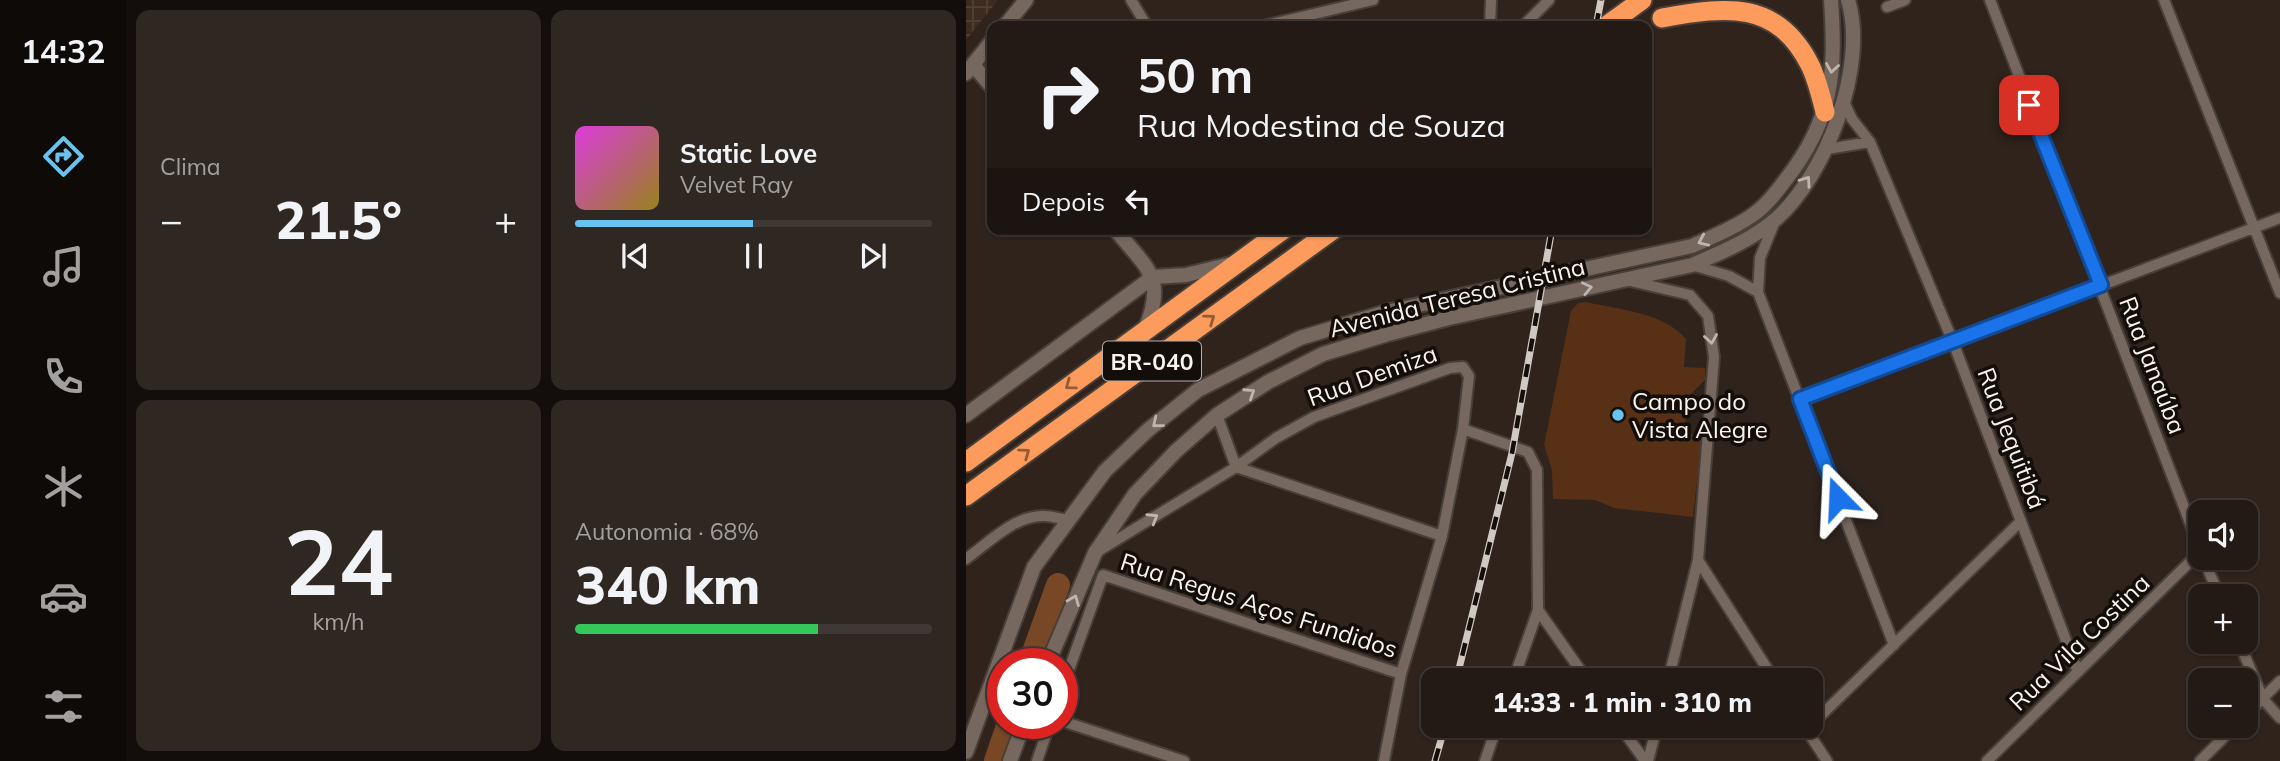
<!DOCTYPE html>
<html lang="pt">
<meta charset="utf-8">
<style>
:root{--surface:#231a15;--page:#2f2722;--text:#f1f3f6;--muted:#a3a1a0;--line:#403834;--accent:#69c3f1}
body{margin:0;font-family:Mulish,sans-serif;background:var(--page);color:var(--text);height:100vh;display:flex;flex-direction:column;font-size:26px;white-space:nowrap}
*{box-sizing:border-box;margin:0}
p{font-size:23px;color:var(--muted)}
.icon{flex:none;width:38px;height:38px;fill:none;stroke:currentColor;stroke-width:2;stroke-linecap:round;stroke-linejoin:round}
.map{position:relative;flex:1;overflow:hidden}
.sheet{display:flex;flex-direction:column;gap:10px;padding:10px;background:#130e0c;width:840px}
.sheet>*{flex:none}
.banner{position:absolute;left:21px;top:21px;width:665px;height:214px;border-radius:14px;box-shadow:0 2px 5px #0004,0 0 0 2px var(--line);background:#231a15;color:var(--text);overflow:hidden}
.buttons{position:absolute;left:1222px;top:500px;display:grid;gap:14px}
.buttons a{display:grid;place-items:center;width:70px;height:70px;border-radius:14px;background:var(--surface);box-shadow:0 2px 5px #0004,0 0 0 2px var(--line);font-size:35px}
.speed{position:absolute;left:21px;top:648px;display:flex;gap:14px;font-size:35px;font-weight:700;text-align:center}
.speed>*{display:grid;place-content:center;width:91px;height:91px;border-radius:50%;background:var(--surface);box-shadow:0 2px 5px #0004,0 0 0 2px var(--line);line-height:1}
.speed .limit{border:10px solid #d22;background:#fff;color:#111}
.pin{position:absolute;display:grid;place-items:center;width:60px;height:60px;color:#fff;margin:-30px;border-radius:14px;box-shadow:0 4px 10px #0006}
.me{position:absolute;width:77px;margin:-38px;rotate:339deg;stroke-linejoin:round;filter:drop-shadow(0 0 5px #0008)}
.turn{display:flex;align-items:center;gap:24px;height:147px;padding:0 35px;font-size:32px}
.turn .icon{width:91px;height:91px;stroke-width:2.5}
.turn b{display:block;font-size:49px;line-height:60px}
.then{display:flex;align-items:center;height:66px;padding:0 35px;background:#0003;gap:14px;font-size:26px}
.big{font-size:52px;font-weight:800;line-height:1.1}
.sheet .tile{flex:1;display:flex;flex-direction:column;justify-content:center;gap:10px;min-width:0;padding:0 24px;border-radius:14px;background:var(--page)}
.sheet .dial{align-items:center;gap:0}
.dial b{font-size:91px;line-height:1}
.song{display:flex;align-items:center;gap:21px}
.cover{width:84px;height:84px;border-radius:10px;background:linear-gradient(135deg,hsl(300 70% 55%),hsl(50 70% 35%))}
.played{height:7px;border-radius:4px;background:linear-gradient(90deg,var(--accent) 50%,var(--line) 50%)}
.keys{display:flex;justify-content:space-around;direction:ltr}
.heat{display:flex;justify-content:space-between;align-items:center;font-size:38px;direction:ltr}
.charge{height:10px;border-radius:5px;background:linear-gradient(90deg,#34c759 68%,var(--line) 0)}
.sheet .tiles{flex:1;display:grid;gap:10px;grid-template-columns:repeat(2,1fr)}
.trip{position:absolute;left:455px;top:668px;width:402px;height:70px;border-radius:14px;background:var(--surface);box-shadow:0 2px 5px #0004,0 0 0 2px var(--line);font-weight:800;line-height:70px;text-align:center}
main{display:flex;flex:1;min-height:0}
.tabs{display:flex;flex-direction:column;width:126px;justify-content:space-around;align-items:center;background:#0e0a08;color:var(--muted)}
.tabs .icon{width:49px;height:49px}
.tabs .active{color:var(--accent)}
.tabs b{font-size:32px;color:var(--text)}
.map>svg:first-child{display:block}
.industrial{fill:url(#industrial-grid)}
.green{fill:#573016}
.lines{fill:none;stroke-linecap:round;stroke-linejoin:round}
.river{stroke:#784726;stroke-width:24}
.street-casing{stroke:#493f39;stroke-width:14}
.secondary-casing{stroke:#493f39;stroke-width:18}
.highway-casing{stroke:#493f39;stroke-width:23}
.street{stroke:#76685f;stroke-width:10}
.secondary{stroke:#76685f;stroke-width:14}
.highway{stroke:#fc9b5c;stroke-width:19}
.rail-casing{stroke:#d1c8c2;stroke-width:7}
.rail{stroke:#130e0a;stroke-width:4.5;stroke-dasharray:13;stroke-linecap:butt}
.oneway{stroke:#bfb4ae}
.oneway2{stroke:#935c37}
.route-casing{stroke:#114b97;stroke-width:18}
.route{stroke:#1a73e8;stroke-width:12}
.poi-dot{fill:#69c3f1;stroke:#130e0a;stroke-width:2.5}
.labels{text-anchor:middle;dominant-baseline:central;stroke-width:7;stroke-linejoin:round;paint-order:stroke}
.shield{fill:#130e0a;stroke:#b5aeaa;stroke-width:2}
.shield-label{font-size:23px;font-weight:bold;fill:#fbf3ee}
.street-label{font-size:24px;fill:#fbf3ee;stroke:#130e0a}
.poi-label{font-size:24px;fill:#fbf3ee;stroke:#130e0a;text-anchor:start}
</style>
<main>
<nav class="tabs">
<b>14:32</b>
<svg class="icon active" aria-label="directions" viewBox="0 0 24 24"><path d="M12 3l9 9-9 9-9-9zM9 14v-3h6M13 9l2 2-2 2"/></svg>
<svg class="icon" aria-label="music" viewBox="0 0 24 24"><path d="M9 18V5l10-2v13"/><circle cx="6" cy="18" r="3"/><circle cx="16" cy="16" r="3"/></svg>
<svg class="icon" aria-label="phone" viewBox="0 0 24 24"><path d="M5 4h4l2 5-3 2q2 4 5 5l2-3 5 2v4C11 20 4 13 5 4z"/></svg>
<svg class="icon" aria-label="climate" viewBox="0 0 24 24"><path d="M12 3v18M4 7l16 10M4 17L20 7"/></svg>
<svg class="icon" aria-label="car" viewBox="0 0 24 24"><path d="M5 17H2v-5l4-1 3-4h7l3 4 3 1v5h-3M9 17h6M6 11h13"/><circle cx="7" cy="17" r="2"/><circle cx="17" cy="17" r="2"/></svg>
<svg class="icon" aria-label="filters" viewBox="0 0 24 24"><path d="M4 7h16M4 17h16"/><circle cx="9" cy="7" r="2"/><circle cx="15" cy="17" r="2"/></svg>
</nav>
<section class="sheet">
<div class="tiles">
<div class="tile"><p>Clima</p>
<div class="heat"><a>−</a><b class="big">21.5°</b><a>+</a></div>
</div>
<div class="tile">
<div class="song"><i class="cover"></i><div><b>Static Love</b><p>Velvet Ray</p></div></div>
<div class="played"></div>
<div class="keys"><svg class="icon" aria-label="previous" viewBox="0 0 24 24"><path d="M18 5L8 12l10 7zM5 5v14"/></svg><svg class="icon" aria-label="pause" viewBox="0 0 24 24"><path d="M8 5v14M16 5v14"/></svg><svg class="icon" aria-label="next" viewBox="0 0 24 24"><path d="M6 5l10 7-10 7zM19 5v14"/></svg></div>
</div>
<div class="tile dial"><b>24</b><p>km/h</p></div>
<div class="tile"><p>Autonomia · 68%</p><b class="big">340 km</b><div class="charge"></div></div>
</div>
</section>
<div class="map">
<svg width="1314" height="761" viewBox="0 0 1314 761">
<defs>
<pattern id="industrial-grid" width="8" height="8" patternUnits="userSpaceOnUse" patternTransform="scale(1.75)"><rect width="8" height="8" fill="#3d2b20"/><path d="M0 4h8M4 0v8" fill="none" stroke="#504036"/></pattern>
</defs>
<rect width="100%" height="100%" fill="#2f231c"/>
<path class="industrial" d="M0 0H32L0 40Z"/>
<path class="green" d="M620 302C654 310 697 312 720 339L718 367 739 368V380L722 397 718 433 736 436 727 517 648 508 629 500 587 499 586 470 578 445 605 311 612 303Z"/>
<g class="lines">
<path class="river" d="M64 663 92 585
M30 761 43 723"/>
<defs>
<path id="street" d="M165 0 181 26
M1024 0 1234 549
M1198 0 1314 293
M921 7 939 0
M297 26 407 0
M524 26 525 0
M557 26 583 0
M877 100 886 119 904 142 987 342 1112 672
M861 149 904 142
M809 221 794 258 792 292 928 645
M726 265 763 276 792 292
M660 280 724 295 742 316 748 357 732 560 702 681
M834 399 1314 218
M251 415 270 467
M497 429 562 452 571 470 572 610 622 681
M270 467 476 536
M134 550 270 467 310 438 348 417 484 368 497 367 503 376 497 429 476 536 435 674 418 761
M1237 558 1254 597
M0 559C22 543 50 514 79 516 86 516 94 519 101 520
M732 560 809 681
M1273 642 1297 699 1314 718
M547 681 572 610
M96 689 137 575 435 674
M1279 716 1314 681
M96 721 218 761
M845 725 1055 521
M654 726 679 761
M838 726 861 761
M71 761 84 723
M519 761 531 726
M682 761 691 726
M1021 761 1234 552
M1234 761 1269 726"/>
<path id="secondary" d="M39 26 60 0
M7 65 26 87
M0 73 26 41
M149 229C181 269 201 277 179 330
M187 277 220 275 265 264
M0 415 187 277
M82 663 129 553 169 494 210 451 251 415 302 382 357 354 422 334 483 318 726 265C754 253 786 240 810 219 860 175 902 66 882 0
M0 752 68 567 139 471 182 430 232 390 334 338 420 312 726 246C748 236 773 226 792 211 803 202 813 189 821 178 867 119 870 72 865 0
M44 761 58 723"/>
<path id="highway" d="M696 18C761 6 811 0 844 65 851 79 855 96 859 112
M640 26 676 0
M0 462 318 229
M0 496 368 229"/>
</defs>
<use href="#street" class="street-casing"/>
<use href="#secondary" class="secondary-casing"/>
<use href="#highway" class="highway-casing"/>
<use href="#street" class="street"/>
<use href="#secondary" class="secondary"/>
<use href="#highway" class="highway"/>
<defs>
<path id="rail" d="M630 26 635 0
M490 681 546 453 586 229
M469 761 479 726"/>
</defs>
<use href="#rail" class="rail-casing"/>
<use href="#rail" class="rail"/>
</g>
<defs><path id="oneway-chevron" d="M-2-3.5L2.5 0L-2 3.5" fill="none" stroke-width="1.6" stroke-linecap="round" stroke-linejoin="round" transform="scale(1.75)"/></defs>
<g class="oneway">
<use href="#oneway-chevron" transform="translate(866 68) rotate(99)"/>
<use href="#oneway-chevron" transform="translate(840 181) rotate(-55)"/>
<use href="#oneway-chevron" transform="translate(737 241) rotate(156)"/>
<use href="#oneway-chevron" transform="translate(621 288) rotate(-12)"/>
<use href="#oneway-chevron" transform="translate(745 339) rotate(81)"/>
<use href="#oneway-chevron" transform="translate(284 393) rotate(-33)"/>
<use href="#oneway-chevron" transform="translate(191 423) rotate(141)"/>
<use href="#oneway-chevron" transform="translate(187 518) rotate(-31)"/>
<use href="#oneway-chevron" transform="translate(108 600) rotate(-68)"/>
</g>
<g class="oneway2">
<use href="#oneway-chevron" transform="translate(244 319) rotate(-36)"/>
<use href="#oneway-chevron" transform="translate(104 385) rotate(144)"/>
<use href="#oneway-chevron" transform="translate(59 453) rotate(-36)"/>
</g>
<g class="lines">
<defs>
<path id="route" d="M872 498 834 399 1135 285 1063 105"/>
</defs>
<use href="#route" class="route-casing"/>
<use href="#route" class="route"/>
</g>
<circle class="poi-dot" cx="652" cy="415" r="7"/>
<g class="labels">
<rect class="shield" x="137" y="341.5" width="98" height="39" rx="5"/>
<g class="shield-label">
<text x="186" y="361">BR-040</text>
</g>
<g class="street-label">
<text transform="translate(491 297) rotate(-14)">Avenida Teresa Cristina</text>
<text transform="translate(1187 365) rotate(69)">Rua Janaúba</text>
<text transform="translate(406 375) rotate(-20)">Rua Demiza</text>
<text transform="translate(1046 438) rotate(69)">Rua Jequitibá</text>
<text transform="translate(293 605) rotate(18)">Rua Regus Aços Fundidos</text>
<text transform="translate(1113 642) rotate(-44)">Rua Vila Costina</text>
</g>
<g class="poi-label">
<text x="666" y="401">Campo do<tspan x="666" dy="28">Vista Alegre</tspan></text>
</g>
</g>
</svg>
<div class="buttons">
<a><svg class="icon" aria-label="sound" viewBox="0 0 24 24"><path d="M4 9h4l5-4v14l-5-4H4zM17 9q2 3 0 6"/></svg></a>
<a>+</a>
<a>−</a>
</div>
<div class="speed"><div class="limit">30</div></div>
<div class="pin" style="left:1063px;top:105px;background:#d93025"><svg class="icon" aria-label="arrive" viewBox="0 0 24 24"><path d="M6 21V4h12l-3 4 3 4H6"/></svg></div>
<svg class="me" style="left:872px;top:498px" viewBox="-20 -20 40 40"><path d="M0-17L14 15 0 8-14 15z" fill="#1a73e8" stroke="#fff" stroke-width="4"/></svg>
<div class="trip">14:33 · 1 min · 310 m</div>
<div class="banner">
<div class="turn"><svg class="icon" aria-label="right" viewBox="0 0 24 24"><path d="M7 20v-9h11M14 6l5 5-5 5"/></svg><div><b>50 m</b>Rua Modestina de Souza</div></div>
<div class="then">Depois<svg class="icon" aria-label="left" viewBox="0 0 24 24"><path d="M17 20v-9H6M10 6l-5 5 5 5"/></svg></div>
</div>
</div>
</main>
